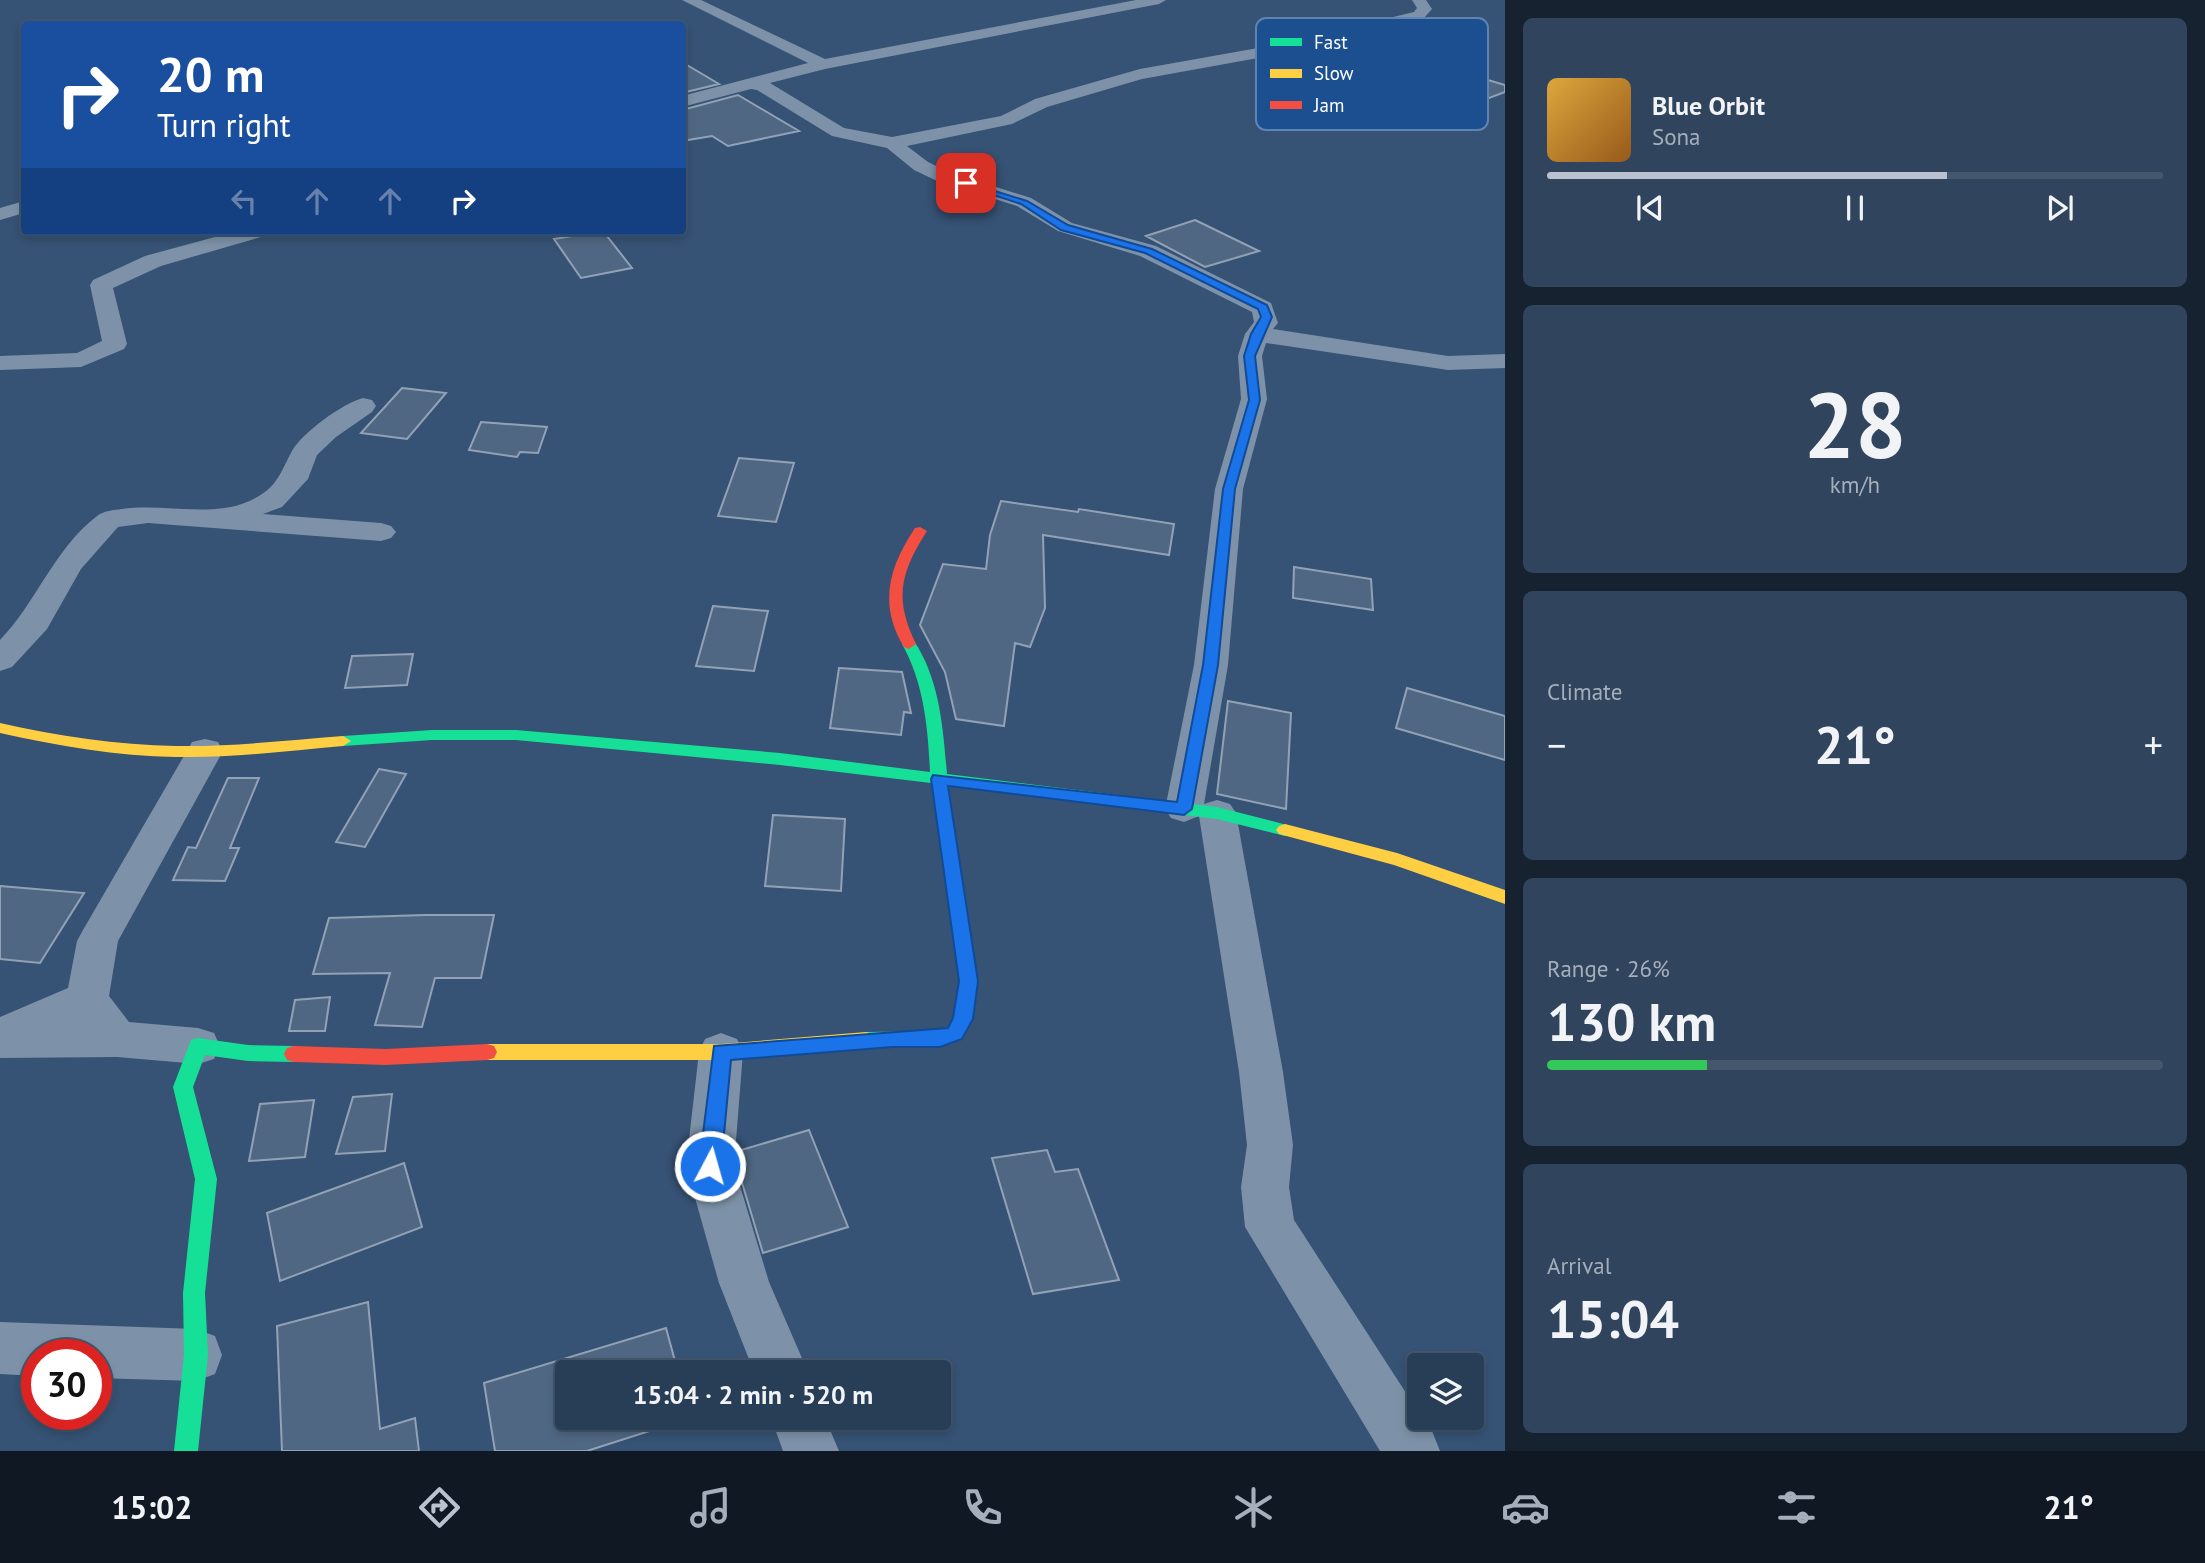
<!DOCTYPE html>
<meta charset="utf-8">
<style>
:root{--surface:#283e57;--page:#30455d;--text:#f1f3f6;--muted:#a5aeba;--line:#44576d;--accent:#b9c2ce}
body{margin:0;font-family:"PT Sans",sans-serif;background:var(--page);color:var(--text);height:100vh;display:flex;flex-direction:column;font-size:26px;white-space:nowrap}
*{box-sizing:border-box;margin:0}
p{font-size:23px;color:var(--muted)}
.icon{flex:none;width:38px;height:38px;fill:none;stroke:currentColor;stroke-width:2;stroke-linecap:round;stroke-linejoin:round}
.map{position:relative;flex:1;overflow:hidden}
.details{display:flex;flex-direction:column;gap:18px;padding:18px;background:#162230;width:700px}
.details>*{flex:none}
.top-card{position:absolute;left:21px;top:21px;width:665px;height:214px;border-radius:7px;box-shadow:0 4px 10px #0003,0 0 0 2px var(--line);background:#1a4fa0;color:#fff;overflow:hidden}
.controls{position:absolute;left:1407px;top:1353px;display:grid;gap:14px}
.controls a{display:grid;place-items:center;width:77px;height:77px;border-radius:7px;background:var(--surface);box-shadow:0 4px 10px #0003,0 0 0 2px var(--line);font-size:35px}
.speed{position:absolute;left:21px;top:1339px;display:flex;gap:14px;font-size:35px;font-weight:700;text-align:center}
.speed>*{display:grid;place-content:center;width:91px;height:91px;border-radius:50%;background:var(--surface);box-shadow:0 4px 10px #0003,0 0 0 2px var(--line);line-height:1}
.speed .limit{border:10px solid #d22;background:#fff;color:#111}
.pin{position:absolute;display:grid;place-items:center;width:60px;height:60px;color:#fff;margin:-30px;border-radius:14px;box-shadow:0 4px 10px #0006}
.me{position:absolute;width:77px;margin:-38px;rotate:6deg;stroke-linejoin:round;filter:drop-shadow(0 0 5px #0008)}
.turn{display:flex;align-items:center;gap:24px;height:147px;padding:0 21px;font-size:32px}
.turn .icon{width:91px;height:91px;stroke-width:2.5}
.turn b{display:block;font-size:49px;line-height:60px}
.lanes{display:flex;align-items:center;height:66px;padding:0 21px;background:#0003;justify-content:center;gap:35px;direction:ltr}
.lanes .off{opacity:.35}
.big{font-size:52px;font-weight:800;line-height:1.1}
.details .tile{flex:1;display:flex;flex-direction:column;justify-content:center;gap:10px;min-width:0;padding:0 24px;border-radius:10px;background:var(--page)}
.details .dial{align-items:center;gap:0}
.dial b{font-size:91px;line-height:1}
.song{display:flex;align-items:center;gap:21px}
.cover{width:84px;height:84px;border-radius:10px;background:linear-gradient(135deg,hsl(40 70% 55%),hsl(30 70% 35%))}
.played{height:7px;border-radius:4px;background:linear-gradient(90deg,var(--accent) 65%,var(--line) 65%)}
.keys{display:flex;justify-content:space-around;direction:ltr}
.heat{display:flex;justify-content:space-between;align-items:center;font-size:38px;direction:ltr}
.charge{height:10px;border-radius:5px;background:linear-gradient(90deg,#34c759 26%,var(--line) 0)}
.trip{position:absolute;left:555px;top:1360px;width:396px;height:70px;border-radius:7px;background:var(--surface);box-shadow:0 4px 10px #0003,0 0 0 2px var(--line);font-weight:800;line-height:70px;text-align:center}
.tab-bar{display:flex;height:112px;justify-content:space-around;align-items:center;background:#101923;color:var(--muted)}
.tab-bar .icon{width:49px;height:49px}
.tab-bar .current{color:var(--accent)}
.tab-bar b{font-size:32px;color:var(--text)}
main{display:flex;flex:1;min-height:0}
.map>svg:first-child{display:block}
.building{fill:#506783;stroke:#92a2b6;stroke-width:2}
.lines{fill:none;stroke-linecap:round;stroke-linejoin:round}
.street{fill:#7d92a8;fill-rule:evenodd}
.fast{fill:#16e098;fill-rule:evenodd}
.slow{fill:#ffcf43;fill-rule:evenodd}
.jam{fill:#f24e42;fill-rule:evenodd}
.route{fill:#1a73e8;stroke:#114b97;stroke-width:2}
.key{fill:#1b4f8f;stroke:#5f84b1;stroke-width:2}
.key-label{font-size:19px;fill:#fff}
</style>
<main>
<div class="map">
<svg width="1505" height="1451" viewBox="0 0 1505 1451">
<rect width="100%" height="100%" fill="#365274"/>
<path class="building" d="M682 62 719 84 682 93Z
M1464 73 1505 85V92L1439 117 1379 99Z
M738 95 799 131 728 146 712 136 682 141V110Z
M1195 220 1259 251 1205 267 1146 236Z
M603 231 632 268 581 278 554 239Z
M402 388 446 393 407 439 361 433Z
M481 422 547 427 538 453 520 452 517 457 469 450Z
M739 458 794 463 776 522 718 516Z
M1001 501 1078 512 1079 509 1174 524 1169 555 1043 535 1045 608 1030 647 1015 643 1004 726 956 719 945 672 920 625 943 564 986 569 990 535Z
M1294 567 1371 579 1373 610 1293 598Z
M713 606 768 611 754 671 696 666Z
M413 654 407 685 345 688 352 656Z
M839 668 902 672 911 713 904 712 901 735 830 728Z
M1407 688 1505 716V760L1396 728Z
M1228 701 1291 713 1286 809 1217 794Z
M379 769 406 774 365 847 336 842Z
M228 778H259L230 848H239L225 881 173 880 188 847 196 848Z
M773 815 845 819 841 891 765 886Z
M0 886 84 893 40 963 0 959Z
M425 915H494L481 978H435L422 1027 375 1025 390 973 313 974 329 918Z
M330 997 325 1031H289L295 1000Z
M392 1094 385 1151 336 1154 353 1097Z
M314 1100 305 1157 249 1161 260 1104Z
M809 1130 848 1227 763 1253 737 1166 738 1151Z
M1047 1150 1055 1172 1078 1169 1119 1280 1033 1294 992 1158Z
M404 1163 422 1227 280 1281 267 1213Z
M368 1302 380 1429 415 1418 419 1451H282L277 1326Z
M666 1328 678 1372H567V1418H690L587 1451H495L484 1383Z"/>
<g class="lines">
<path class="street" d="M682 0H701L825 59 1136 0H1166L1159 4 825 69 770 83 844 128 892 137 1001 116 1035 99 1140 69 1281 44 1414 12 1417 8 1412 0H1426L1432 9 1424 18 1384 29 1281 54 1142 79 1047 107 1012 124 907 146 928 162 949 172 1031 198 1072 223 1156 246 1271 303 1278 323 1273 329 1448 356 1505 354V368L1448 370 1266 343 1262 356 1267 399 1243 489 1228 665 1204 804 1217 800 1230 804 1236 813 1283 1072 1293 1145 1289 1187 1294 1220 1419 1413V1418L1432 1431 1440 1451H1380L1245 1227 1241 1187 1247 1145 1239 1072 1199 816 1184 822 1171 818 1165 809 1194 665 1215 489 1241 399 1238 356 1245 334 1254 322 1252 312 1140 256 1058 231 1017 206 935 180 914 170 887 148 832 136 757 90 751 89 682 107V96L808 63Z
M24 201V213L0 220V208Z
M237 231H272L268 235 161 266 113 288 127 344 124 349 81 367 0 370V356L77 353 102 341 90 285 93 280 145 256Z
M363 398 372 400 376 406 372 412 336 437 317 455 308 479 282 507 263 514 381 523 391 526 396 532 391 538 381 541 148 523 118 527 81 569 47 629 12 667 0 671V640C36 603 54 549 97 516 103 511 114 510 122 509 168 502 221 522 262 494 279 483 283 467 292 451 302 433 343 403 363 398Z
M205 739 218 742 223 751 118 941 109 996 129 1022 198 1028 214 1033 220 1046 214 1059 198 1064 117 1057 0 1058V1017L68 988 77 941 83 930 192 742Z
M721 1033 737 1039 743 1052 734 1166 769 1282 808 1372H754L719 1283 686 1166 699 1052 705 1039Z
M0 1322 196 1329 215 1336 222 1355 215 1374 196 1381 96 1378V1354H37V1376L0 1374Z
M771 1418H825L839 1451H783Z"/>
<path class="fast" d="M909 639 914 641C940 680 943 728 947 774L1217 807 1291 826 1294 830 1291 834 1285 836 1217 819 948 786 978 981 973 1019 962 1039 940 1047 866 1048 859 1046 856 1040 859 1034 866 1032 939 1031 948 1027 953 1018 960 981 931 783 780 765 516 740H432L343 746 335 741 343 736 432 730H516L780 753 930 772C928 728 924 683 902 644Z
M198 1038 248 1045 294 1046 301 1048 304 1054 301 1060 294 1062 248 1061 205 1055 193 1087 217 1179 205 1293 208 1355 198 1451H174L184 1355 183 1293 195 1179 173 1087 191 1040Z"/>
<path class="slow" d="M0 723C58 736 117 745 176 746 232 747 288 740 343 736L351 741 343 746C288 751 232 758 176 757 117 756 58 746 0 733Z
M1285 824 1397 853 1505 890V904L1394 865 1279 834 1276 830 1279 826Z
M866 1032 873 1034 876 1040 873 1046 866 1048 721 1060H487L480 1058 477 1052 480 1046 487 1044H721Z"/>
<path class="jam" d="M920 527 927 531C900 573 894 599 916 644L909 649 904 647C878 604 889 567 915 528Z
M487 1044 494 1046 497 1052 494 1058 487 1060 386 1065 294 1062 287 1060 284 1054 287 1048 294 1046 386 1049Z"/>
</g>
<path class="route" d="M963 181 1027 201 1068 225 1152 249 1267 305 1272 317 1255 356 1260 400 1235 489 1218 665 1192 809 1184 815 948 786 978 981 973 1019 962 1039 940 1047H892L731 1060 721 1166 718 1173 710 1175 702 1173 699 1166 714 1046 948 1028 953 1018 959 981 931 779 933 775 1177 802 1203 665 1223 489 1249 400 1244 356 1251 334 1261 317 1258 309 1145 253 1061 230 1021 204 963 185Z"/>
<rect x="1256" y="18" width="232" height="112" rx="10" class="key"/>
<rect x="1270" y="38" width="32" height="8" fill="#16e098"/>
<rect x="1270" y="69" width="32" height="9" fill="#ffcf43"/>
<rect x="1270" y="101" width="32" height="8" fill="#f24e42"/>
<g class="key-label">
<text x="1314" y="49">Fast</text>
<text x="1314" y="80">Slow</text>
<text x="1314" y="112">Jam</text>
</g>
</svg>
<div class="controls">
<a><svg class="icon" aria-label="layers" viewBox="0 0 24 24"><path d="M12 4l9 5-9 5-9-5zM3 14l9 5 9-5"/></svg></a>
</div>
<div class="speed"><div class="limit">30</div></div>
<div class="pin" style="left:966px;top:183px;background:#d93025"><svg class="icon" aria-label="arrive" viewBox="0 0 24 24"><path d="M6 21V4h12l-3 4 3 4H6"/></svg></div>
<svg class="me" style="left:710px;top:1166px" viewBox="-20 -20 40 40"><circle r="17" fill="#1a73e8" stroke="#fff" stroke-width="3"/><path d="M0-11L8 9 0 5-8 9z" fill="#fff"/></svg>
<div class="trip">15:04 · 2 min · 520 m</div>
<div class="top-card">
<div class="turn"><svg class="icon" aria-label="right" viewBox="0 0 24 24"><path d="M7 20v-9h11M14 6l5 5-5 5"/></svg><div><b>20 m</b>Turn right</div></div>
<div class="lanes"><svg class="icon off" aria-label="left" viewBox="0 0 24 24"><path d="M17 20v-9H6M10 6l-5 5 5 5"/></svg><svg class="icon off" aria-label="ahead" viewBox="0 0 24 24"><path d="M12 20V5M6 11l6-6 6 6"/></svg><svg class="icon off" aria-label="ahead" viewBox="0 0 24 24"><path d="M12 20V5M6 11l6-6 6 6"/></svg><svg class="icon" aria-label="right" viewBox="0 0 24 24"><path d="M7 20v-9h11M14 6l5 5-5 5"/></svg></div>
</div>
</div>
<section class="details">
<div class="tile">
<div class="song"><i class="cover"></i><div><b>Blue Orbit</b><p>Sona</p></div></div>
<div class="played"></div>
<div class="keys"><svg class="icon" aria-label="previous" viewBox="0 0 24 24"><path d="M18 5L8 12l10 7zM5 5v14"/></svg><svg class="icon" aria-label="pause" viewBox="0 0 24 24"><path d="M8 5v14M16 5v14"/></svg><svg class="icon" aria-label="next" viewBox="0 0 24 24"><path d="M6 5l10 7-10 7zM19 5v14"/></svg></div>
</div>
<div class="tile dial"><b>28</b><p>km/h</p></div>
<div class="tile"><p>Climate</p>
<div class="heat"><a>−</a><b class="big">21°</b><a>+</a></div>
</div>
<div class="tile"><p>Range · 26%</p><b class="big">130 km</b><div class="charge"></div></div>
<div class="tile"><p>Arrival</p><b class="big">15:04</b></div>
</section>
</main>
<nav class="tab-bar">
<b>15:02</b>
<svg class="icon current" aria-label="directions" viewBox="0 0 24 24"><path d="M12 3l9 9-9 9-9-9zM9 14v-3h6M13 9l2 2-2 2"/></svg>
<svg class="icon" aria-label="music" viewBox="0 0 24 24"><path d="M9 18V5l10-2v13"/><circle cx="6" cy="18" r="3"/><circle cx="16" cy="16" r="3"/></svg>
<svg class="icon" aria-label="phone" viewBox="0 0 24 24"><path d="M5 4h4l2 5-3 2q2 4 5 5l2-3 5 2v4C11 20 4 13 5 4z"/></svg>
<svg class="icon" aria-label="climate" viewBox="0 0 24 24"><path d="M12 3v18M4 7l16 10M4 17L20 7"/></svg>
<svg class="icon" aria-label="car" viewBox="0 0 24 24"><path d="M5 17H2v-5l4-1 3-4h7l3 4 3 1v5h-3M9 17h6M6 11h13"/><circle cx="7" cy="17" r="2"/><circle cx="17" cy="17" r="2"/></svg>
<svg class="icon" aria-label="filters" viewBox="0 0 24 24"><path d="M4 7h16M4 17h16"/><circle cx="9" cy="7" r="2"/><circle cx="15" cy="17" r="2"/></svg>
<b>21°</b>
</nav>
